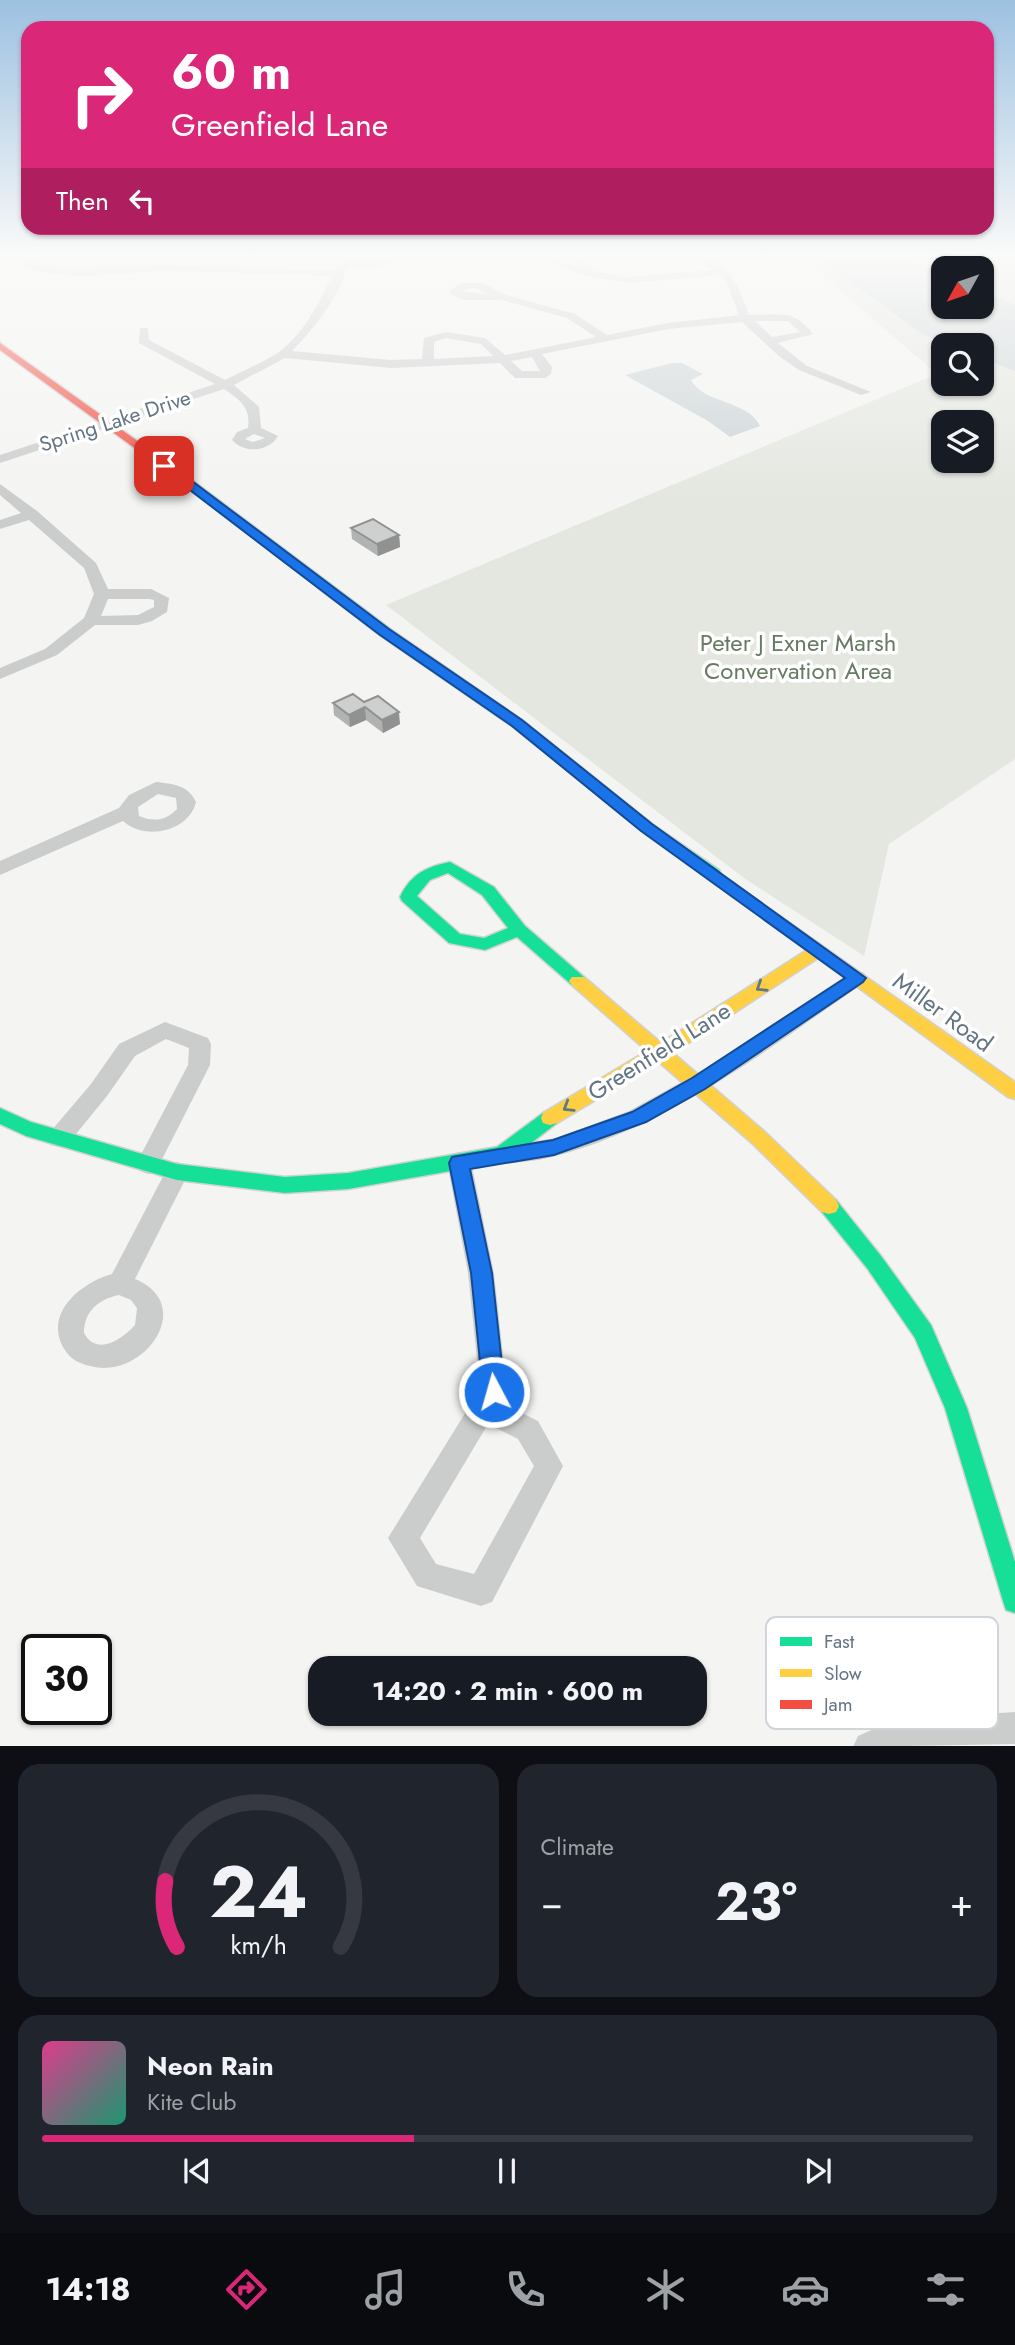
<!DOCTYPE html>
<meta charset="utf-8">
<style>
:root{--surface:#171b24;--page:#20242c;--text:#f1f3f6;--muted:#9ea1a6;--line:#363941;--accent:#db2777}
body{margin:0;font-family:Jost,sans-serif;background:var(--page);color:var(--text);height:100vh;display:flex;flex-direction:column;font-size:26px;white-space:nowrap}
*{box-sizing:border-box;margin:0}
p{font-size:23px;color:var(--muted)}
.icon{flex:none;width:38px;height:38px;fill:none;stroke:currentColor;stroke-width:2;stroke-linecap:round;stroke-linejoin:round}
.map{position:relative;height:1746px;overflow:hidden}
.details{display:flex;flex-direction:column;gap:18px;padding:18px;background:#0d0f14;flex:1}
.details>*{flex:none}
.guide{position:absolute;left:21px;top:21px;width:973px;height:214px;border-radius:21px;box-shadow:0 2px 5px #0004;background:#db2777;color:#fff;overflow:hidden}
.needle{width:46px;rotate:230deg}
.tools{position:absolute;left:931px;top:256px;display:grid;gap:14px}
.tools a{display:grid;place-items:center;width:63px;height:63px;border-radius:14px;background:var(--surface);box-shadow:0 2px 5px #0004;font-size:35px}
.speed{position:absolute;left:21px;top:1634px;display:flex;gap:14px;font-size:35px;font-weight:700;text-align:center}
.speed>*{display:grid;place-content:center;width:91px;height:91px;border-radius:50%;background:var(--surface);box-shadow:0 2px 5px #0004;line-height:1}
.speed .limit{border:4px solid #111;border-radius:10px;background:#fff;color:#111}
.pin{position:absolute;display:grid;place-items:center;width:60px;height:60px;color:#fff;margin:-30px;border-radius:14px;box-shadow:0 4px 10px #0006}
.me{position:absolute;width:77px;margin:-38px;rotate:354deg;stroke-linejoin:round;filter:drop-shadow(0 0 5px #0008)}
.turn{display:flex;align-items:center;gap:24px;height:147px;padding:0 35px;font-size:32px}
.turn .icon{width:91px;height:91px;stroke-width:2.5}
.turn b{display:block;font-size:49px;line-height:60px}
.then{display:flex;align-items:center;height:66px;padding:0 35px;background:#0003;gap:14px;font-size:26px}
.big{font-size:52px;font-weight:700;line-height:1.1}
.details .tile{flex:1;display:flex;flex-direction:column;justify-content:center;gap:10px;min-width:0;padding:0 24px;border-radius:21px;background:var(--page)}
.details .dial{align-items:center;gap:0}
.dial svg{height:182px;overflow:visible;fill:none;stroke:var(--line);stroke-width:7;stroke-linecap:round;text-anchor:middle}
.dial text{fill:var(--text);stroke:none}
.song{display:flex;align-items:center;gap:21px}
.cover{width:84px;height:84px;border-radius:10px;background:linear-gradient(135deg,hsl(330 70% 55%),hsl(160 70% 35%))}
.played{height:7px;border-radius:4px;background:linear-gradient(90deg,var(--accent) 40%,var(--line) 40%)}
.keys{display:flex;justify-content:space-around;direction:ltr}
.heat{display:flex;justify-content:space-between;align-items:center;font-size:38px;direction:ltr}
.details .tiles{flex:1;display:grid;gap:18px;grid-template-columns:1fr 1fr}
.tile:last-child{grid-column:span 2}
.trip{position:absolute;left:308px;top:1656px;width:399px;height:70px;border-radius:21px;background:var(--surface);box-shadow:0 2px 5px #0004;font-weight:700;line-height:70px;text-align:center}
.tab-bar{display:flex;height:112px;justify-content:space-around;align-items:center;background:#090b0e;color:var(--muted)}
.tab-bar .icon{width:49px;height:49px}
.tab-bar .on{color:var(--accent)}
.tab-bar b{font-size:32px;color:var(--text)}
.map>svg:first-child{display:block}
.green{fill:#e4e7e0;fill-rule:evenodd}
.water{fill:#ccd4d7}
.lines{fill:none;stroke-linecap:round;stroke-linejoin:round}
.fast-casing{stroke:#d0d2d2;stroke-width:3}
.slow-casing{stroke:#d0d2d2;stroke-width:3}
.jam-casing{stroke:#d0d2d2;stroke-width:3}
.street{fill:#cbcdcd;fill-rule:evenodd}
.fast{fill:#16e098;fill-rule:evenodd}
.slow{fill:#ffcf43;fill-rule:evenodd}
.jam{fill:#f24e42;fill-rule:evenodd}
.wall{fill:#b1b2b2}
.shaded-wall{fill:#909191}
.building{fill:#cecfcf;stroke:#909191;stroke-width:2}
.oneway{stroke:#5f7984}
.route{fill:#1a73e8;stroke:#114b97;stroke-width:2}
.labels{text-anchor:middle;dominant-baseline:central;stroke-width:7;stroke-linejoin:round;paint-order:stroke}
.far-street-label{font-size:21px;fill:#637483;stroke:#fff}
.park-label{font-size:24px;fill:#677a62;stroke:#fff}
.street-label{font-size:24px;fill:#637483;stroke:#fff}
.key{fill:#fff;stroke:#d0d5da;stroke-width:2}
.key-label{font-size:19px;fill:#637483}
</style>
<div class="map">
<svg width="1015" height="1747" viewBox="0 0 1015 1747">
<rect width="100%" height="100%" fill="#f4f4f2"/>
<path class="green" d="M801 257H1015V759L889 844 864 956 744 878 386 605 937 374ZM943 268H982V306H943ZM943 345H982V383H943ZM943 422H982V460H943Z"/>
<path class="water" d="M814 257H905L943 274V306H982V291L1015 305V371L982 358V345H948L924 335Z
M672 363H682L703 374 691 380C705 405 747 399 760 426L730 437 708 421 625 375Z"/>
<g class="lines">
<defs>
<path id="fast" d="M173 472H181L390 629 522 720 652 824 719 870 721 874 719 878H707L642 830 512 726 380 635 173 476Z
M450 862 494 887 525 926 584 977 587 981 584 985H572L517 937 485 950 449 943 402 901 400 897C411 874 426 867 450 862ZM448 873 482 895 508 928 484 938 460 934 417 896 430 880Z
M0 1108 31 1122 177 1164 285 1177 348 1173 497 1147 543 1113 550 1111 557 1113 559 1118 557 1123 509 1160 502 1162 348 1189 285 1193 177 1180 26 1136 0 1124Z
M829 1198 836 1200 881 1256 931 1325 967 1408 1015 1562V1613L1006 1610 1003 1601 945 1408 915 1338 867 1268 822 1212 819 1206 822 1200Z"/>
<path id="slow" d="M713 869 1015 1082V1099L1008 1097 818 958 673 1053 766 1133 836 1200 839 1206 836 1212 829 1214 822 1212 752 1143 659 1062 557 1123 550 1125 543 1123 541 1118 543 1113 647 1051 572 985 569 981 572 977H584L661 1043 807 950 707 878 705 874Z"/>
<path id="jam" d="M0 343 181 472V476H173L0 350Z"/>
</defs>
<use href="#fast" class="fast-casing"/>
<use href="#slow" class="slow-casing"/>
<use href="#jam" class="jam-casing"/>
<path class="street" d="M10 257H23L50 266 68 268 163 265 335 270 341 257H351L349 262 383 260 381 257H391L393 263 374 268H346C342 294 311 332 292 351L391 360 422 359 424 338 446 332 485 338 505 355 596 337 567 318 502 300H464L450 294V290L461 283H482L506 295 575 314 607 335 668 323 739 315 726 281 719 275 628 283 586 276 548 263C563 251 584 255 594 271L628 277 712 270 697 257C728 256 740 290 749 315 779 315 793 308 813 334L778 343 807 366 871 392 861 395 799 370 780 357 742 322 668 329 542 354 552 367 551 374 545 378H515L500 363 391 368 285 358 234 385 259 407 261 428 278 436C269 452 244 454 232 440L237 432 248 428C251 407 240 400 224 389L0 463V455L215 384 139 343 140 328H148L149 340 225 380C242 371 263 363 279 352 304 333 319 303 332 276 277 274 222 272 166 271 121 271 47 288 10 257ZM562 262H572L581 268ZM476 288 487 294 461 291ZM755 321H788L800 332 772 337ZM446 338 481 344 493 356 434 359V342ZM532 357 540 371H522L511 361ZM254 434 265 438 253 442 245 439Z
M0 484 37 511 96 563 108 589H151L169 598 167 612 152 621 138 625H95L57 655 0 679V668L45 649 84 618 94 594 84 568 29 520 0 529V520L21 513 0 495ZM108 599H149L154 600V607L138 615 101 616Z
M156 782C174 784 188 785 196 802 189 832 144 841 123 821L0 875V861L119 808 129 795ZM158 794 176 798 177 809C166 821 153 822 139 816L138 807Z
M857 970 864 973 867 978 864 983C767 1049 672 1125 556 1156 539 1161 521 1162 503 1164L495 1161 491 1154 495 1147 556 1138 629 1111 705 1069 850 973Z
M165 1022 208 1038 211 1044 210 1065 156 1171 148 1174 140 1171 136 1164 188 1065 189 1048 166 1039 135 1056 107 1096 67 1145 59 1147 51 1145 47 1138 51 1131 91 1084 119 1044Z
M459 1152 467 1155 471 1162 494 1273 507 1392 502 1403 538 1421 563 1466 492 1602 481 1606 417 1586 388 1538 480 1389 468 1273 447 1162 451 1155ZM488 1424 518 1439 534 1466 474 1574 436 1564 420 1538Z
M177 1162 185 1165 189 1172 135 1279C198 1305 143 1381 90 1366 81 1364 72 1360 67 1353 40 1317 79 1283 112 1274L169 1165ZM119 1295 131 1300 137 1308 135 1325C122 1339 97 1357 84 1333 84 1311 99 1299 119 1295Z
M1015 1712V1744L853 1747 858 1736 894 1720Z"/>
<use href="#fast" class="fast"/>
<use href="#slow" class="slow"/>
<use href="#jam" class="jam"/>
</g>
<path class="wall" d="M299 257H323L321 260H299Z
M351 528 399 535 400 547 378 556 352 539Z
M364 702 400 724 383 733 366 720 350 727 334 715 333 703Z"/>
<path class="shaded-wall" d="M399 535 400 547 378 556 377 544Z
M365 707 366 720 350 727 349 715Z
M399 712 400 724 383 733 382 720Z"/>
<path class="building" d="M373 519 399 535 377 544 351 528Z
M353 694 364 702 378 696 399 712 382 720 365 707 349 715 333 703Z"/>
<defs><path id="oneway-chevron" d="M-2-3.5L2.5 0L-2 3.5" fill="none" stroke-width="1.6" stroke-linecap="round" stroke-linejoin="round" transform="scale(1.75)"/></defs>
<g class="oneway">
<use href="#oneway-chevron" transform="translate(761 987) rotate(147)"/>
<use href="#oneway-chevron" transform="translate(568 1107) rotate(148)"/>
</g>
<linearGradient id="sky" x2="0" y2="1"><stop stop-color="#9dc1e1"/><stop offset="0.51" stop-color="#fafaf9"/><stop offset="1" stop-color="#fafaf9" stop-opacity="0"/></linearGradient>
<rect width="1015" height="501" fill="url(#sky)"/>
<path class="route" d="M161 463H168L389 629 522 720 652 824 866 978 863 982 705 1089 646 1122 554 1155 470 1169 492 1273 505 1392 502 1399 494 1402 486 1399 483 1392 471 1273 449 1163 452 1157 553 1140 632 1112 692 1078 845 978 641 831 512 726 380 635 161 468Z"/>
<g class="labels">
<g class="far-street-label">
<text transform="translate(115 421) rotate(-18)">Spring Lake Drive</text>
</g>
<g class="park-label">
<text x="798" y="642">Peter J Exner Marsh<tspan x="798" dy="28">Convervation Area</tspan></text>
</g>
<g class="street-label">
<text transform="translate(943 1012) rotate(36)">Miller Road</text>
<text transform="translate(659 1051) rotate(-32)">Greenfield Lane</text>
</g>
</g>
<rect x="766" y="1617" width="232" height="112" rx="10" class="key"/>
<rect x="780" y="1637" width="32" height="9" fill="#16e098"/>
<rect x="780" y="1669" width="32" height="8" fill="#ffcf43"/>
<rect x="780" y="1700" width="32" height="9" fill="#f24e42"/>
<g class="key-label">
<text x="824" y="1648">Fast</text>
<text x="824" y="1680">Slow</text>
<text x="824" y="1711">Jam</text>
</g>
</svg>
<div class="tools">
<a><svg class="needle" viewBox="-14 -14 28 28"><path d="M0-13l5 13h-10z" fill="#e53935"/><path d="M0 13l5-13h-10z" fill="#9ea1a6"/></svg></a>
<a><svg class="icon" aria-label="search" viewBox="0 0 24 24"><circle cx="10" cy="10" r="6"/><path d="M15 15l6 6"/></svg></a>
<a><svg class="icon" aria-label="layers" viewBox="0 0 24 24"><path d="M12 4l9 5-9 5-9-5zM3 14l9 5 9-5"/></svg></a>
</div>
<div class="speed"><div class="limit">30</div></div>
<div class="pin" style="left:164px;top:466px;background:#d93025"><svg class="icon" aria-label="arrive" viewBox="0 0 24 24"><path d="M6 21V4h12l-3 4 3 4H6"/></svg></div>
<svg class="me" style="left:494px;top:1392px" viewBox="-20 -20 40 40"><circle r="17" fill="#1a73e8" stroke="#fff" stroke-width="3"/><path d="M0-11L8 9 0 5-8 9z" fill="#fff"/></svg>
<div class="trip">14:20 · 2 min · 600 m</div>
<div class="guide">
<div class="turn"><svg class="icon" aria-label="right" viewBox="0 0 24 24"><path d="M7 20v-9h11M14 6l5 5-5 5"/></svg><div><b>60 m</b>Greenfield Lane</div></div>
<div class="then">Then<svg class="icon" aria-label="left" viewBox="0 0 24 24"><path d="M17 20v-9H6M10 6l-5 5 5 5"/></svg></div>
</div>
</div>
<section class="details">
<div class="tiles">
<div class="tile dial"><svg viewBox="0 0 100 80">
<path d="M14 69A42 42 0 1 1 86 69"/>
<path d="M14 69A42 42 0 0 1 9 40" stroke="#db2777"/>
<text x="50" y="56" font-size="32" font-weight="700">24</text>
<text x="50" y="72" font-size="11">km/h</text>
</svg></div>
<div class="tile"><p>Climate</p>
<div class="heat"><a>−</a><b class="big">23°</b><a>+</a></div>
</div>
<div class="tile">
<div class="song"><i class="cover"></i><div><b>Neon Rain</b><p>Kite Club</p></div></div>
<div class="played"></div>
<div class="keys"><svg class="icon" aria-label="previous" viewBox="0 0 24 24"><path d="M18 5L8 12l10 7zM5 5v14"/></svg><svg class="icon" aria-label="pause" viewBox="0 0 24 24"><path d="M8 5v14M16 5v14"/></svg><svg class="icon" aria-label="next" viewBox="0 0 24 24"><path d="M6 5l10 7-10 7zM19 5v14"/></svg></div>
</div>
</div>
</section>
<nav class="tab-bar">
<b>14:18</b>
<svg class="icon on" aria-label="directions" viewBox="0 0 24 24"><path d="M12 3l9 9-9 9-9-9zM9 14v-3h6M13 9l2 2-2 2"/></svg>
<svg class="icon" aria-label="music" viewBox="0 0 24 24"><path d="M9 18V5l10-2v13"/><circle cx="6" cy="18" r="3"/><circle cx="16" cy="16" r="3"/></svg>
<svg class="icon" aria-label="phone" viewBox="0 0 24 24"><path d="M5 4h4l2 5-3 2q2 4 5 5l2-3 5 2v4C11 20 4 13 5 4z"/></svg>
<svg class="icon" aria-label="climate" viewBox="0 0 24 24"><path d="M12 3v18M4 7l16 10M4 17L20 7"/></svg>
<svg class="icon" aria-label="car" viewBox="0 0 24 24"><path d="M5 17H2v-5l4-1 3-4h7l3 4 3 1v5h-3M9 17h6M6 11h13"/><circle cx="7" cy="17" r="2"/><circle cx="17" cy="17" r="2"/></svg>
<svg class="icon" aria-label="filters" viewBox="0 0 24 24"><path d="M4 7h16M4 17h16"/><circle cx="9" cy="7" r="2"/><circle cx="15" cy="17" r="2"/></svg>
</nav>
